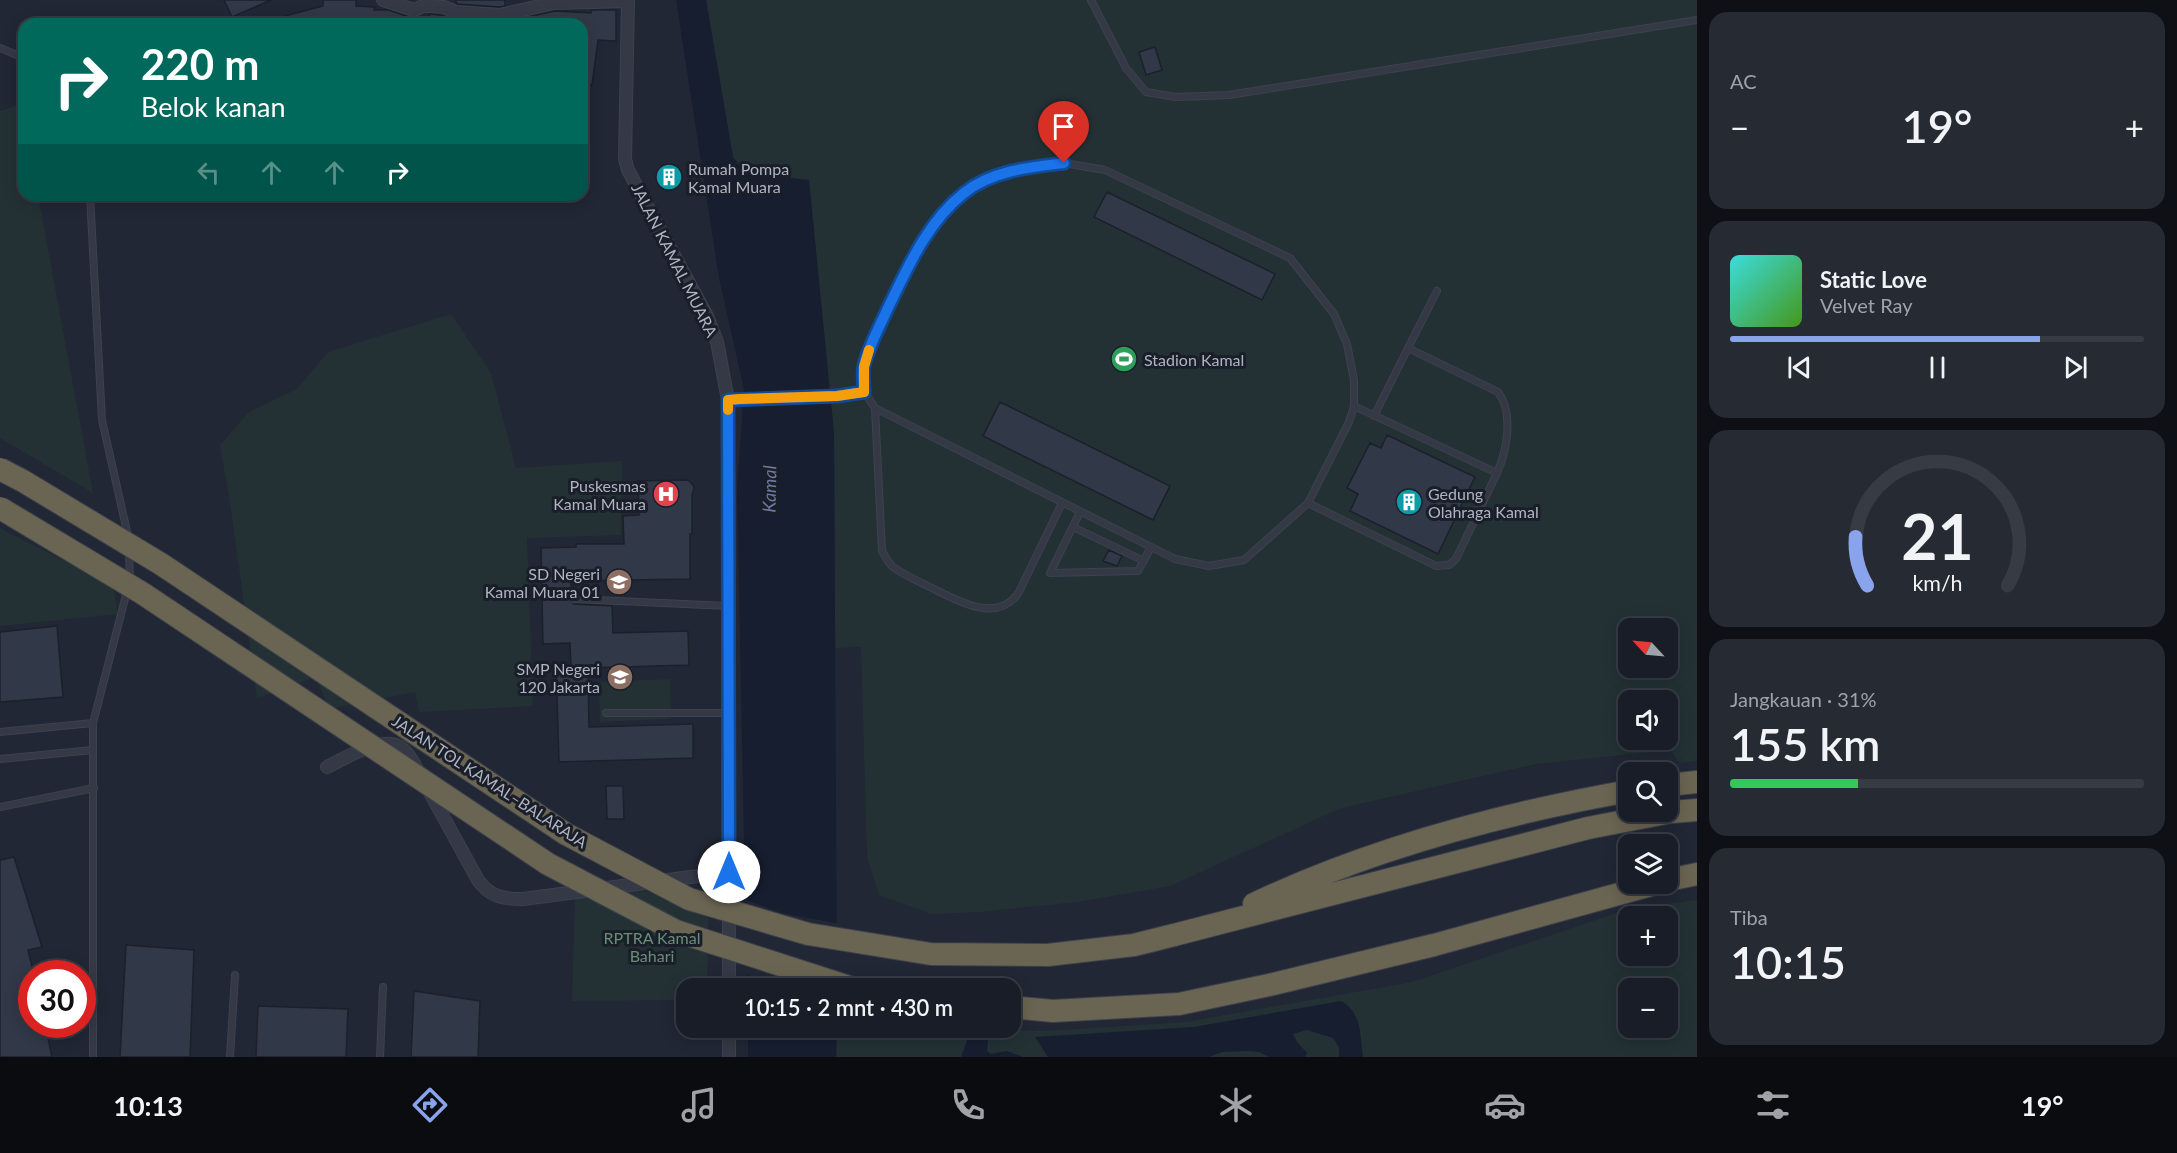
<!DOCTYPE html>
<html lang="id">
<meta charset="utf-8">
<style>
:root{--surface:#191d27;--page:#262a33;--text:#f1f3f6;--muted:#9fa2a7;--line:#373b44;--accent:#89a3ed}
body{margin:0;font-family:Lato,sans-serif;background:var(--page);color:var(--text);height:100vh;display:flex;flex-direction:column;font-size:22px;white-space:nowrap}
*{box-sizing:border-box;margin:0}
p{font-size:20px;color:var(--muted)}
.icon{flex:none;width:33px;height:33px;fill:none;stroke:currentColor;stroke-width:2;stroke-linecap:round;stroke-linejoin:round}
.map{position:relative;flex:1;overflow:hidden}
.drawer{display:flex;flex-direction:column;gap:12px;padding:12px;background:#0e1015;width:480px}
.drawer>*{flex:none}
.guide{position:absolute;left:18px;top:18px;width:570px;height:183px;border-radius:18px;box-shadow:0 3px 15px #0003,0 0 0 2px var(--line);background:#00695c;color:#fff;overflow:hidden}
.needle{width:39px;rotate:296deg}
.buttons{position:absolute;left:1618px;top:618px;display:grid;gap:12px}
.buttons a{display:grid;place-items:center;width:60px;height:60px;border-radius:12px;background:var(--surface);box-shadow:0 3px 15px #0003,0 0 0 2px var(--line);font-size:30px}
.speed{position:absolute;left:18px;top:960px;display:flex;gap:12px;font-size:30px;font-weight:700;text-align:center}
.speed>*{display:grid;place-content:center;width:78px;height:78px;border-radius:50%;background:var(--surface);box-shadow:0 3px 15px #0003,0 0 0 2px var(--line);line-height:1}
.speed .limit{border:9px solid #d22;background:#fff;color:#111}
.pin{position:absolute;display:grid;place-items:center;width:51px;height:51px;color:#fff;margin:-62px -26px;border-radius:50% 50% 50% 0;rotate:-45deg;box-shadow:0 0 6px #0007}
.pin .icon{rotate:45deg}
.me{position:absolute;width:66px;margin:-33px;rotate:0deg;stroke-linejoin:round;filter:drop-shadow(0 0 4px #0008)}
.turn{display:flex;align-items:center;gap:21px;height:126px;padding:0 24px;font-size:27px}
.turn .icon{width:78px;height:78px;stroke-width:2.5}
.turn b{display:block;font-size:42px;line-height:51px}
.lanes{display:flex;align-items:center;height:57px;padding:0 24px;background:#0003;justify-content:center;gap:30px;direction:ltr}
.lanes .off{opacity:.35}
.big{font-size:45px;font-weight:600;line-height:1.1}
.drawer .card{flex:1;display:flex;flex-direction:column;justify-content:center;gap:9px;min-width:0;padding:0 21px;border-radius:18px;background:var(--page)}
.drawer .dial{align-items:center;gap:0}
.dial svg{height:156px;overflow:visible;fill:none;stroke:var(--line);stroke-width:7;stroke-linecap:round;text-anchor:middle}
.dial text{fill:var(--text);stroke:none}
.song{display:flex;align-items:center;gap:18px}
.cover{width:72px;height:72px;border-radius:9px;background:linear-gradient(135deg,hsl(180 70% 55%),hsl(100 70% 35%))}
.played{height:6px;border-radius:3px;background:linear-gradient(90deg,var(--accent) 75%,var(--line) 75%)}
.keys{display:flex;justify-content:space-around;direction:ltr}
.heat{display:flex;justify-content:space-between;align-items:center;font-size:33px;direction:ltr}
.charge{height:9px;border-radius:4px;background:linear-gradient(90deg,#34c759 31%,var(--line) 0)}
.trip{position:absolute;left:676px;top:978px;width:345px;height:60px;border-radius:18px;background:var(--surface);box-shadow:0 3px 15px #0003,0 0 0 2px var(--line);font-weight:600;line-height:60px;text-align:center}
.menu{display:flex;height:96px;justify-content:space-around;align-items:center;background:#0a0c10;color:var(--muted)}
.menu .icon{width:42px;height:42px}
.menu .active{color:var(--accent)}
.menu b{font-size:27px;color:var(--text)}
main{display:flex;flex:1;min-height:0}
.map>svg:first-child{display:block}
.green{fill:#233135;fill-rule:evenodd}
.water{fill:#161e30}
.pier{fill:#212734}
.building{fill:#313848;stroke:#1c202b;stroke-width:1.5}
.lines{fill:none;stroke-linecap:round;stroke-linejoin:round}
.service-casing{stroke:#3e424e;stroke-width:8}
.minor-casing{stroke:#3e424e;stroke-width:14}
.motorway-casing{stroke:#3c414c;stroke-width:24}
.service{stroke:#343945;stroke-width:6}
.minor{stroke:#343945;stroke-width:12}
.motorway{stroke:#6a6452;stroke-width:22}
.motorway-bridge-casing{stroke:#3c414c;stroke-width:24;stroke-linecap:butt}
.motorway-bridge{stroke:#6a6452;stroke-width:22}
.route-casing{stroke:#114b97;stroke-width:15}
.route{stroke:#1a73e8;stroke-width:10}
.slow{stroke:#f59e0b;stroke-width:10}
.labels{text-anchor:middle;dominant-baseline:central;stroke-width:6;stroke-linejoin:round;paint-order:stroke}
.poi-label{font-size:16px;fill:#afb4c2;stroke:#1a1e29;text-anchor:start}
.street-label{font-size:16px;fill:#afb4c2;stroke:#1a1e29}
.park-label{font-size:16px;fill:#698f76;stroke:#1a1e29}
.water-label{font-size:18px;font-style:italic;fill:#6b7a9e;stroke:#1a1e29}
</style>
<main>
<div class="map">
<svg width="1697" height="1057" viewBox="0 0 1697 1057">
<rect width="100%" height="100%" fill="#212734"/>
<path class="green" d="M706 0H1697V761L1680 763 1670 750 1536 764 1341 808 1170 886 1077 902 980 912 931 914 879 895 867 857 861 647 835 648 834 433 809 180 791 178 785 166 760 169 740 166 733 157ZM1629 628H1668V668H1629ZM1629 700H1668V740H1629Z
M22 104 24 117V195H38L93 493 0 438V111Z
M451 314 491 373 516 468 622 461 621 535 527 538 533 706 419 712 415 692 329 709 316 677 257 698 230 503 220 445 249 412 297 389 328 352Z
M0 528 113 586 118 614 0 626Z
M670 679 671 719 600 722 599 682Z
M709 888 707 988H687V1000L572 1001 575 896Z
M1697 900V1057H836L837 1028 1047 1031 1186 1022 1412 982 1628 909ZM1629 916H1668V956H1629ZM1629 988H1668V1028H1629Z"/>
<path class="water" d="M676 0H706L733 157 740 166 760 169 785 165 791 178 809 180 834 433 837 988H747L737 489 744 389 719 278Z
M1341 1001C1362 1012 1360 1036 1363 1057H1339V1047L1333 1038 1307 1030 1293 1034 1297 1042 1307 1053 1305 1057H1269L1259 1052 1249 1051 1222 1052 1209 1057H1048L1035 1037 1194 1027Z
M748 1028H837L836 1057H748Z
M968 1038 988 1040 987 1051 991 1054 1007 1051 1023 1057H961Z"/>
<path class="pier" d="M743 899 782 913 840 924V988H794L775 985 744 974Z"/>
<path class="building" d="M224 0H271L232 17Z
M323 0H356V6L374 7V10H389L411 18 418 17 426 22 430 14 439 15 453 22V20L500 23 555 11 591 13 592 10H616V41L598 40 592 85 582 83V24H270V20L323 6Z
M456 0H505V6L499 7 458 4 456 3Z
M1155 47 1162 70 1146 75 1139 52Z
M674 169 677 183 664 186 661 172Z
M1107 192 1275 274 1262 300 1094 217Z
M1000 402 1170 486 1153 520 983 436Z
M1387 435 1475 477 1438 554 1350 511 1358 494 1347 488 1370 443 1381 448Z
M688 480 693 485 694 488 692 495V534H690V579L571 581V595L569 599 574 604 612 606 613 633 688 631 689 665 588 668 589 727 693 724V758L559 762 556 667 571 666 570 643 543 644 541 548 576 547V544H624L623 516 639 515 638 481Z
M1109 550 1122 556 1117 566 1103 561Z
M57 626 63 697 0 702V632Z
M606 786H623L624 819H607Z
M14 857 42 947 28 950 34 974H32V1024H45L52 1057H0V860Z
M126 945 194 950 190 1057H120Z
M414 991 480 1001 478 1057H411Z
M258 1006 348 1009 346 1057H256Z"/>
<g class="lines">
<defs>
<path id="service" d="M1091 0 1126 68 1146 92 1175 97 1229 95 1697 20
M0 48 24 58
M1064 163 1105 170 1290 258 1334 314 1347 344 1354 380V406L1349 422 1308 503 1244 560 1209 566 1175 559 875 408C865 394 860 384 864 366 868 347 879 329 887 311 907 269 927 222 964 193 991 171 1030 167 1064 163Z
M90 195 102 420 128 536
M1408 348 1437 291
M728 400 837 396 864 392
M875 408 882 551C885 556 888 563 893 567 904 575 918 581 930 587 956 600 998 625 1019 592L1062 503
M1374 416 1408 348 1498 392C1514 413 1507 451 1497 473
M1308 503 1436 566 1449 565 1456 559 1497 473 1354 406
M1080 512 1050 573 1138 571 1151 547
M1073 527 1144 561
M129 553 130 581
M574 599 728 606
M606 713H729
M0 732 93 723
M0 759 93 750
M0 807 94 788
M93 1057V723L127 591
M230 1057 235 975
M380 1057 383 987"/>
<path id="minor" d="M383 0 414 10 423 6H430L444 7 456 12 500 15 554 3 628 1
M628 0 625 159 628 170 646 204 707 316 717 342 728 400 729 988
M327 767C346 758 386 732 404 750 411 756 415 766 419 773
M428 789 478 880C490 897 503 899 523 899L729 872
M729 1057V1028"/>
<path id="motorway" d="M1668 785 1697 782
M1668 880 1697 874
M1254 904C1372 848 1500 814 1629 791
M1174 935 1588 828 1671 812 1697 810
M1011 1007 1053 1011 1179 1004 1269 985 1434 945 1655 884"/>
</defs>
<use href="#service" class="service-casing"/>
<use href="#minor" class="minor-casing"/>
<use href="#motorway" class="motorway-casing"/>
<use href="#service" class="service"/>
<use href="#minor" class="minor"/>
<use href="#motorway" class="motorway"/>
<defs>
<path id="motorway-bridge" d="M0 469 23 481 161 564 566 834 689 899 808 934 931 954 1048 955 1134 945 1174 935
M0 508 142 593 548 864 676 931 852 988"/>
</defs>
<use href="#motorway-bridge" class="motorway-bridge-casing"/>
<use href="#motorway-bridge" class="motorway-bridge"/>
</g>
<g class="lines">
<defs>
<path id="route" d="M729 872 728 400 837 396 864 392C864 384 862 373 864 365 869 346 879 328 887 310 907 269 927 222 964 193 991 171 1030 167 1064 163"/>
</defs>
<use href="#route" class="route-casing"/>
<use href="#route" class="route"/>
<path class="slow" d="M728 410V400L739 399 837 396 864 392V367L869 350"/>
</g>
<defs>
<symbol id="building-disc" viewBox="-11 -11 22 22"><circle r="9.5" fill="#0f9aa8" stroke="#1a1e29"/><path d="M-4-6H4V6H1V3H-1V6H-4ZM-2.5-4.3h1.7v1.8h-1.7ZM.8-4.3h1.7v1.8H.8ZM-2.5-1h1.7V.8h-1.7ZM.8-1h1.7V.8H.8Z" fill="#fff"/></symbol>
<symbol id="stadium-disc" viewBox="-11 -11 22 22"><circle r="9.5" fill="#2e9e5b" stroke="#1a1e29"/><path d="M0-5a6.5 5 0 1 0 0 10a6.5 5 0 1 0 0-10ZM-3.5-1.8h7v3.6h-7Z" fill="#fff"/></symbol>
<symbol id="hospital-disc" viewBox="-11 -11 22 22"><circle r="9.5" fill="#e0444e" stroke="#1a1e29"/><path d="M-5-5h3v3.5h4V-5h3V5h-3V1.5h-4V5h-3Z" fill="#fff"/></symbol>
<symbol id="school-disc" viewBox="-11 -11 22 22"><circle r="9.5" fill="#8d6e63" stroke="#1a1e29"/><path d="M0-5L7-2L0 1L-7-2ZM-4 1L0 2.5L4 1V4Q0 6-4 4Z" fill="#fff"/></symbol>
</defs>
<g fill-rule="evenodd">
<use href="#building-disc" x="654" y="162" width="30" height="30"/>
<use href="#stadium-disc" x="1109" y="344" width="30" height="30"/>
<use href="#hospital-disc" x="651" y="479" width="30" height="30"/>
<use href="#building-disc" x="1394" y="487" width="30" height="30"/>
<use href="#school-disc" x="604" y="567" width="30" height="30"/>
<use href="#school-disc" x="605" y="662" width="30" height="30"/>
</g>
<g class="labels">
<g class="poi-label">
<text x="688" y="168">Rumah Pompa<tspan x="688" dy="18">Kamal Muara</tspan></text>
<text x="1144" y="359">Stadion Kamal</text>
<text x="646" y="485" text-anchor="end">Puskesmas<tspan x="646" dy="18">Kamal Muara</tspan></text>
<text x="1428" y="493">Gedung<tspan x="1428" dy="18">Olahraga Kamal</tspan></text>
<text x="600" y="573" text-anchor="end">SD Negeri<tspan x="600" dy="18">Kamal Muara 01</tspan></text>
<text x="600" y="668" text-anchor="end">SMP Negeri<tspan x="600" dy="18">120 Jakarta</tspan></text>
</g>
<g class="street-label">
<text transform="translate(675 260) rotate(63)">JALAN KAMAL MUARA</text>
<text transform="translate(490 781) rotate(33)">JALAN TOL KAMAL–BALARAJA</text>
</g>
<g class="park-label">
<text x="652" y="937">RPTRA Kamal<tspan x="652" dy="18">Bahari</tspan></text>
</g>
<g class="water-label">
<text transform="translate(769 489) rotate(-89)">Kamal</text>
</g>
</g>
</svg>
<div class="buttons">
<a><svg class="needle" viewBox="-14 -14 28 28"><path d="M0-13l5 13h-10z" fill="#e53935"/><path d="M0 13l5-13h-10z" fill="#9fa2a7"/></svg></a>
<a><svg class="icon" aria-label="sound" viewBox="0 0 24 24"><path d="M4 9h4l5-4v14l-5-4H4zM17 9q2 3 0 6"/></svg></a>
<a><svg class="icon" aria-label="search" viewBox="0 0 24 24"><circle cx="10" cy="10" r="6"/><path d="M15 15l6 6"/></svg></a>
<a><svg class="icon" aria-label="layers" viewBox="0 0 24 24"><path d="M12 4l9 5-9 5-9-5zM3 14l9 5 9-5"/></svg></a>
<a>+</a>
<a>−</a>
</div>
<div class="speed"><div class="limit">30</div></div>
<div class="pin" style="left:1064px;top:163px;background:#d93025"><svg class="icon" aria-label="arrive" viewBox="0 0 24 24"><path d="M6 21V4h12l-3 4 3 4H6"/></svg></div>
<svg class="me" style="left:729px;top:872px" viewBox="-20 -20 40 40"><circle r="19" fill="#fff"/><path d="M0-13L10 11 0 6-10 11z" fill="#1a73e8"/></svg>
<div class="trip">10:15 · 2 mnt · 430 m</div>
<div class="guide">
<div class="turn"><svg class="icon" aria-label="right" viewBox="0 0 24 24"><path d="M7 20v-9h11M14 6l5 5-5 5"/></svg><div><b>220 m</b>Belok kanan</div></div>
<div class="lanes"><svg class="icon off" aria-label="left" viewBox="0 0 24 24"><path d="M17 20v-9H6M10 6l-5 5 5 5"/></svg><svg class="icon off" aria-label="ahead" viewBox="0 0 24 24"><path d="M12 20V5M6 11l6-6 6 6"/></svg><svg class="icon off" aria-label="ahead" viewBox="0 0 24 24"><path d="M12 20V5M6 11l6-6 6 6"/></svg><svg class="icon" aria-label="right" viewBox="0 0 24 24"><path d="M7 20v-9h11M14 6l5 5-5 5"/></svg></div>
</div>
</div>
<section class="drawer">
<div class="card"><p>AC</p>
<div class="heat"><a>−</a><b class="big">19°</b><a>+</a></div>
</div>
<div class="card">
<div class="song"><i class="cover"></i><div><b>Static Love</b><p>Velvet Ray</p></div></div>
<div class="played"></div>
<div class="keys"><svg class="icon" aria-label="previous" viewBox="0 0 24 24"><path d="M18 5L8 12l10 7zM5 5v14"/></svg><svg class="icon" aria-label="pause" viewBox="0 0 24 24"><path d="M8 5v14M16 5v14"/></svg><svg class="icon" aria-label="next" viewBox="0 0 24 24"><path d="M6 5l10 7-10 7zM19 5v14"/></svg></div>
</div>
<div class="card dial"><svg viewBox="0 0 100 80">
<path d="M14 69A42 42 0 1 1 86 69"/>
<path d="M14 69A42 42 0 0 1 8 44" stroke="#89a3ed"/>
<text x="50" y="56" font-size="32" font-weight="700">21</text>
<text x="50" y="72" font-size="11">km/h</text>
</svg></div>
<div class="card"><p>Jangkauan · 31%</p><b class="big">155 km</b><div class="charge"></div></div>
<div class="card"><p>Tiba</p><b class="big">10:15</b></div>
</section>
</main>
<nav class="menu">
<b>10:13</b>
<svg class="icon active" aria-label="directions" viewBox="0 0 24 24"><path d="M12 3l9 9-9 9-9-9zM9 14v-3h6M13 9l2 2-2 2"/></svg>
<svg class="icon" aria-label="music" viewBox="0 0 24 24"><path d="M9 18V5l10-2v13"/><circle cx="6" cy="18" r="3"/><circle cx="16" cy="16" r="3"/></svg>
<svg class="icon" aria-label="phone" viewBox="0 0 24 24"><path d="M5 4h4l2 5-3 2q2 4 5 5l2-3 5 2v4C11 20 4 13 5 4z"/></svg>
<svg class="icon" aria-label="climate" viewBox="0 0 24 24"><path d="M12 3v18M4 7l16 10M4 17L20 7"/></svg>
<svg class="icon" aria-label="car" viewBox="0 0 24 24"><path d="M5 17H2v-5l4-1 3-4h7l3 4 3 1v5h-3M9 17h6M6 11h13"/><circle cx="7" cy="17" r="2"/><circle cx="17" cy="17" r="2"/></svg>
<svg class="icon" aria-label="filters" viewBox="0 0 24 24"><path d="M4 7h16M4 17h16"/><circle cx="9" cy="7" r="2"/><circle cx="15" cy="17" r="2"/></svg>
<b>19°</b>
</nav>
